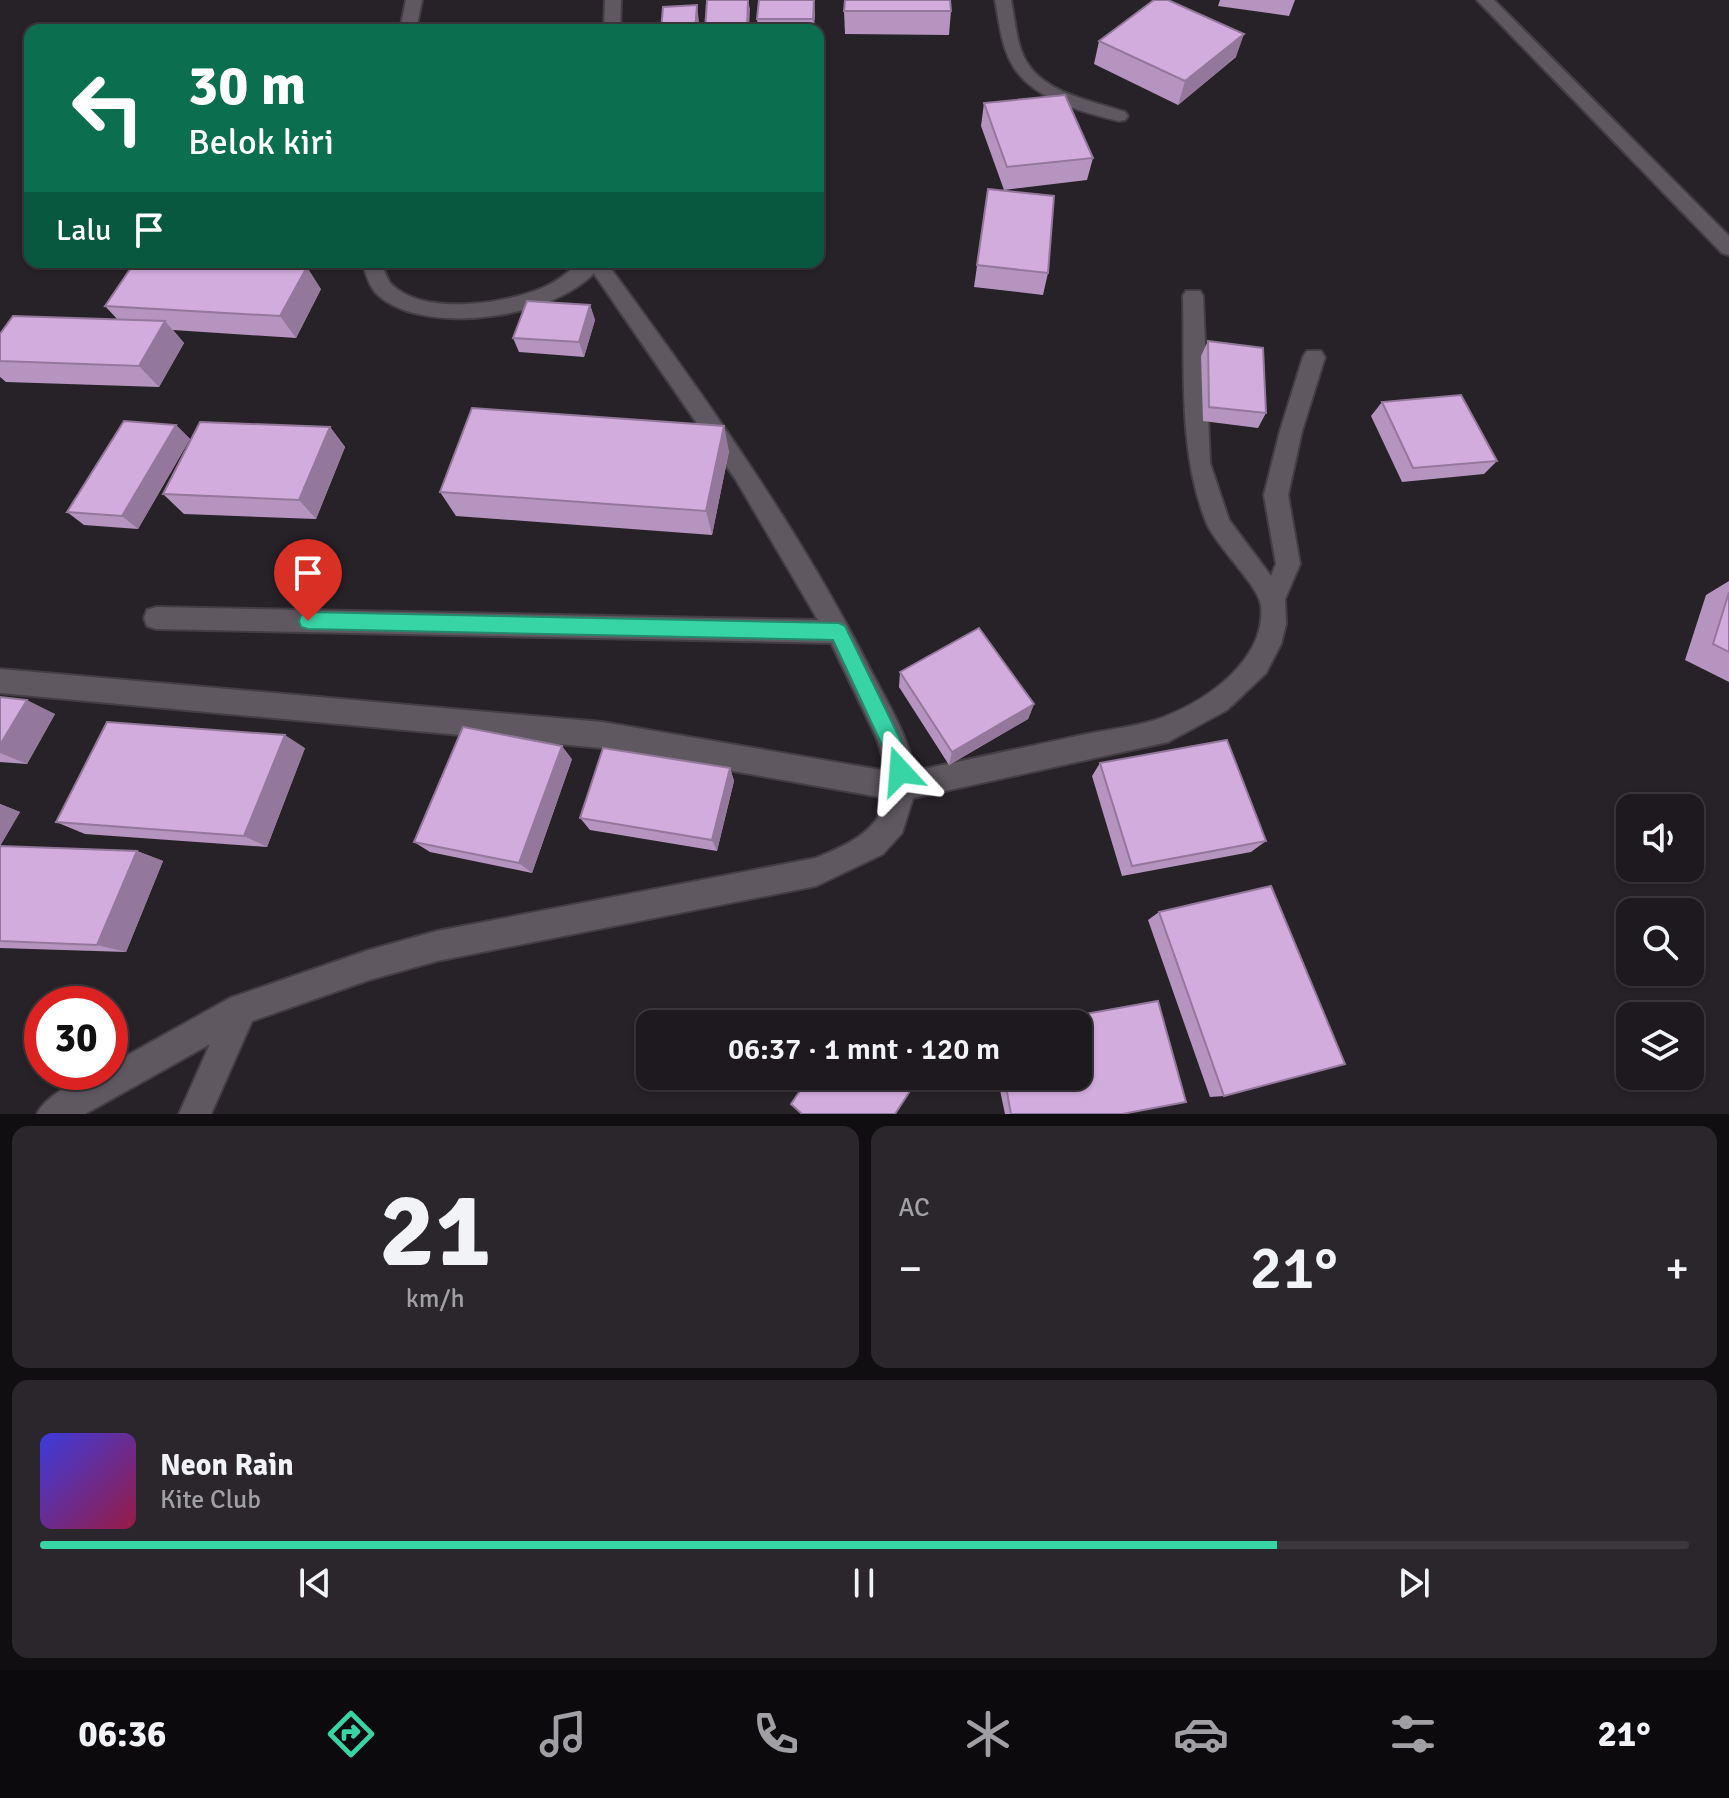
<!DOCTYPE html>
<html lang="id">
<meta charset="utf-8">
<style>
:root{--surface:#1d191e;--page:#2a262b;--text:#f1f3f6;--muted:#a0a0a4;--line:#3b383c;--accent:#37d4a6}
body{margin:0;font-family:Signika,sans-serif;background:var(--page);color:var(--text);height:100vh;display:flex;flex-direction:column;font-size:30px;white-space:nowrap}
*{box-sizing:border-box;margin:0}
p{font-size:26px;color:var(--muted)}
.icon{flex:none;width:44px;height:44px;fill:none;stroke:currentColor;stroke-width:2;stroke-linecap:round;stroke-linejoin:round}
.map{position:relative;height:1114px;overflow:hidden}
.details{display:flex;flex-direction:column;gap:12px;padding:12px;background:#100e10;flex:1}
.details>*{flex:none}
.top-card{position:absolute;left:24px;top:24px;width:800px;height:244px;border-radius:16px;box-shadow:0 2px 6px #0004,0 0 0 2px var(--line);background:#0b6e4f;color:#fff;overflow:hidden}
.controls{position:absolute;left:1616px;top:794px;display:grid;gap:16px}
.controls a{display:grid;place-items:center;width:88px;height:88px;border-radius:16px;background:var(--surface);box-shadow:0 2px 6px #0004,0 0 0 2px var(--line);font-size:40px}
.speed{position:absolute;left:24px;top:986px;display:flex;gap:16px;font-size:40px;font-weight:700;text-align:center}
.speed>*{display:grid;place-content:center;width:104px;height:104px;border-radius:50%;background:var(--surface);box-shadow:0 2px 6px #0004,0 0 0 2px var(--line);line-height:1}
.speed .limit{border:12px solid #d22;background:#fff;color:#111}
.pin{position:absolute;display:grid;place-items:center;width:68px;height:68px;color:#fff;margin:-82px -34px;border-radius:50% 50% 50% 0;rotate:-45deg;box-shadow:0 0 8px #0007}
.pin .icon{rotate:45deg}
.me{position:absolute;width:88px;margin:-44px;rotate:341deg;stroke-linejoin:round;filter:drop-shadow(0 0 6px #0008)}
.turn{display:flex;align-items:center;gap:28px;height:168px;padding:0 32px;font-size:36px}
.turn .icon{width:104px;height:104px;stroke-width:2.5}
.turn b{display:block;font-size:56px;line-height:68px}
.then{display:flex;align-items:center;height:76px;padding:0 32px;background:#0003;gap:16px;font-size:30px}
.big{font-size:60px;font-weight:600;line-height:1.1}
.details .widget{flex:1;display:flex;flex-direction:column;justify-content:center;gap:12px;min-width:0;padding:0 28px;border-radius:16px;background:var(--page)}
.details .dial{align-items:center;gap:0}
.dial b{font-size:104px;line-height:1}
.song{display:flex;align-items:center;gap:24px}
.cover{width:96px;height:96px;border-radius:12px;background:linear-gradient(135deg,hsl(240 70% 55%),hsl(340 70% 35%))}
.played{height:8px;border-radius:4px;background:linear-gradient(90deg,var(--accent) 75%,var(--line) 75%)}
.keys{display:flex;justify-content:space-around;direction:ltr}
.heat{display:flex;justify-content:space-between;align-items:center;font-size:44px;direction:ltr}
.details .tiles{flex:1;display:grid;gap:12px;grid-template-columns:1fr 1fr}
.widget:last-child{grid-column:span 2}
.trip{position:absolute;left:636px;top:1010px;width:456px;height:80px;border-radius:16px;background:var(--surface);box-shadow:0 2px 6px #0004,0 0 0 2px var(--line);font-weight:600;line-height:80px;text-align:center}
.dock{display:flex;height:128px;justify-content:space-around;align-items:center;background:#0c0a0c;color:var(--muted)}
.dock .icon{width:56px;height:56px}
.dock .on{color:var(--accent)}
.dock b{font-size:36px;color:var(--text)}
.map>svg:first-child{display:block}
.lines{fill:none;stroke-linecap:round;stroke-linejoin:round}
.street-casing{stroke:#433e44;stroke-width:4}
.secondary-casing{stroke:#433e44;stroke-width:4}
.street{fill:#5f5861;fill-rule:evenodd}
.secondary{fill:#5f5861;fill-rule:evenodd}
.wall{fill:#b594bf}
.shaded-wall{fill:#94789b}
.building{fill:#d3acde;stroke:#94789b;stroke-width:2}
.route{fill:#37d4a6;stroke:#248a6c;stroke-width:2}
</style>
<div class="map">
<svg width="1729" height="1114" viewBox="0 0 1729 1114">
<rect width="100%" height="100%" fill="#272128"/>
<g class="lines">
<defs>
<path id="street" d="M995 0H1011C1015 20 1016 43 1026 61 1045 94 1093 101 1125 112L1128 116 1125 120 1119 121C1079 111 1025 98 1008 56 1000 38 999 19 995 0Z
M586 262H606C701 392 796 523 868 665 885 699 908 734 914 771 972 759 1029 746 1087 734 1111 729 1141 726 1164 717 1208 700 1267 659 1261 605 1258 585 1217 547 1207 524 1178 453 1185 372 1183 296L1186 291H1200L1203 296 1210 463 1229 520 1271 576 1276 564 1264 495 1280 431 1303 357 1307 351H1321L1325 357 1302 431 1288 495 1300 564 1285 599 1286 624 1281 644 1266 673 1227 710 1168 742 913 798 902 833 883 854 816 886 437 961 369 980 252 1021 211 1114H179L210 1044 85 1114H37C45 1095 89 1072 110 1072V1065L230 998 369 950 437 931 816 858C845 846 879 832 886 798L602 748 0 693V669L602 722 887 771 877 739 831 643 156 629 147 626 144 618 147 610 156 607 818 620 736 480Z"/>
<path id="secondary" d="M406 0H422L416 30H400Z
M605 0H621L620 30H604Z
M1477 0H1494L1729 236V255L1722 253Z
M362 262H382C384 269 386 279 392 285 425 316 504 304 542 288 572 276 566 262 603 262 568 317 427 339 378 295 369 287 366 273 362 262Z"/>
</defs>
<use href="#street" class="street-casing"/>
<use href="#secondary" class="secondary-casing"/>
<use href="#street" class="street"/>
<use href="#secondary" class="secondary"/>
</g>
<path class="wall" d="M1220 0H1295L1289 16 1218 6Z
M844 11H951L949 35 845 34Z
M815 12 814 30H758L757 19Z
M1099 41 1236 57 1178 105 1094 64Z
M984 103 1093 158 1087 180 1004 190 981 126Z
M988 189 1048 273 1043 295 974 287Z
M321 289 296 338 173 330 184 343 159 387 6 382 0 377V334L118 320 105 306Z
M590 305 595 320 584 357 519 352 513 338Z
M1208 341 1266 413 1258 428 1203 421 1201 356Z
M1382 402 1497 461 1484 474 1402 482 1371 416Z
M176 425 190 439 138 529 84 525 67 512Z
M330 427 345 447 316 519 184 514 163 494Z
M729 451 712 535 456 516 440 492Z
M1729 581V682L1685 660 1706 595Z
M900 672 1034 704 1028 719 949 765 899 687Z
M0 697 55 714 27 764 0 762Z
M305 748 267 847 85 834 56 822Z
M572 759 532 873 430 852 414 842Z
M1100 763 1266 841 1251 852 1122 876 1092 776Z
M730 768 734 781 717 851 590 830 580 818Z
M0 804 20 812 0 846 137 851 163 861 126 952 0 948Z
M1159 912 1224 1096 1210 1097 1148 920Z
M997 1076H1078L1122 1114H1005Z"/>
<path class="shaded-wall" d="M748 0 750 9 749 30H747Z
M814 0 815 12 813 30V19Z
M697 5 699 22V30H695Z
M1244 34 1236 57 1178 105 1185 81Z
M307 267 321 289 296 338 280 316Z
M590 305 595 320 584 357 579 342Z
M165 321 184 343 159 387 139 366Z
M176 425 190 439 138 529 122 516Z
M724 426 729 451 712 535 706 511Z
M330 427 345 447 316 519 299 500Z
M27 700 55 714 27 764 0 753V745Z
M1034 704 1028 719 949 765 952 752Z
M285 735 305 748 267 847 244 836Z
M562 746 572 759 532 873 519 863Z
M730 768 734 781 717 851 712 840Z
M0 804 20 812 0 846Z
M137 851 163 861 126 952 97 945Z"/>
<path class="building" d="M707 0H748L747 30H705Z
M759 0H814L813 19H757Z
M845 0H950L951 11H844Z
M1154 0H1168L1244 34 1185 81 1099 41Z
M697 5 695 30H661L663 7Z
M1065 95 1093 158 1007 167 984 103Z
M988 189 1054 196 1048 273 977 265Z
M135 262H226L307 267 280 316 105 306Z
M527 301 590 305 579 342 513 338Z
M13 316 165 321 139 366 0 361V334Z
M1208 341 1263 348 1266 413 1209 407Z
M1461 395 1497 461 1413 468 1382 402Z
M472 408 724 426 706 511 440 492Z
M124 421 176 425 122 516 67 512Z
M200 422 330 427 299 500 163 494Z
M1729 592V652L1713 644Z
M979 628 1034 704 952 752 900 672Z
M0 697 27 700 0 745Z
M107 722 285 735 244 836 56 822Z
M463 727 562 746 519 863 414 842Z
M1227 740 1266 841 1132 866 1100 763Z
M603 748 730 768 712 840 580 818Z
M0 846 137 851 97 945 0 941Z
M1271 886 1345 1064 1224 1096 1159 912Z
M1158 1001 1186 1102 1122 1114H1011L1004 1076H1078V1024H1030Z
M810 1076H898L912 1088 895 1114H802L791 1104Z"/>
<path class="route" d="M308 612 839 623 845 626 900 739 911 771 907 778 900 781 893 778 883 747 833 640 308 629 301 627 299 621 301 615Z"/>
</svg>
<div class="controls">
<a><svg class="icon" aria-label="sound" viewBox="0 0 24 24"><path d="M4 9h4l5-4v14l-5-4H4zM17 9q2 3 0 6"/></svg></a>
<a><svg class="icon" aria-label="search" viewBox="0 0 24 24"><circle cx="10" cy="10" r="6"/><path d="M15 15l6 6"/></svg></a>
<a><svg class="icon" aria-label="layers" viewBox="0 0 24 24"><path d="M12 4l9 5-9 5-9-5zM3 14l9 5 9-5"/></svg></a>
</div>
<div class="speed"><div class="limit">30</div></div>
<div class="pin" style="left:308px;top:621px;background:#d93025"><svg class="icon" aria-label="arrive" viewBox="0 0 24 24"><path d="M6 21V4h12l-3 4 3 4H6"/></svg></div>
<svg class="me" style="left:900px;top:771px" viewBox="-20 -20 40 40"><path d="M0-17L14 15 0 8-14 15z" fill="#37d4a6" stroke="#fff" stroke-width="4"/></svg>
<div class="trip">06:37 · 1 mnt · 120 m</div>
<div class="top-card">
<div class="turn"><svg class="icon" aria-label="left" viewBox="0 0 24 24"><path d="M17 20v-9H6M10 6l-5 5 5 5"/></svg><div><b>30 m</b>Belok kiri</div></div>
<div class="then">Lalu<svg class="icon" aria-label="arrive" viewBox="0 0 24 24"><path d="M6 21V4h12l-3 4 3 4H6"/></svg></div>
</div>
</div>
<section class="details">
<div class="tiles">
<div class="widget dial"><b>21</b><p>km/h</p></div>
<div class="widget"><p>AC</p>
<div class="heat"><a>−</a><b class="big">21°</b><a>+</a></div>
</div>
<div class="widget">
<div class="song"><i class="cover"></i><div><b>Neon Rain</b><p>Kite Club</p></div></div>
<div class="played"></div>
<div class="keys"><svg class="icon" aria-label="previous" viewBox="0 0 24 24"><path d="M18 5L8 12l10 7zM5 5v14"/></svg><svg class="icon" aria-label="pause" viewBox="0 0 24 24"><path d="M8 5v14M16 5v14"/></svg><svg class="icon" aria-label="next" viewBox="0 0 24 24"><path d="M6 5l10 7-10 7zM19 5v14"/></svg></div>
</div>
</div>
</section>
<nav class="dock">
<b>06:36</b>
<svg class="icon on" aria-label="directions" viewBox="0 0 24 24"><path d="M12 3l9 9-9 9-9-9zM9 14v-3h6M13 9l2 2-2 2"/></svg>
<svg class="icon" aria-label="music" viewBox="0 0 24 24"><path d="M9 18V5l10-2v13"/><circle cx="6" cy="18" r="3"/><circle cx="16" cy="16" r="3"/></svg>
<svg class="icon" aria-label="phone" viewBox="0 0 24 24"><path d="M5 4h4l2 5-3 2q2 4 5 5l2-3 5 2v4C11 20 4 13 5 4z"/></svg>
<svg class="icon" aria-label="climate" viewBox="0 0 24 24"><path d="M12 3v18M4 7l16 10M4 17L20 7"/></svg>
<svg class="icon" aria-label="car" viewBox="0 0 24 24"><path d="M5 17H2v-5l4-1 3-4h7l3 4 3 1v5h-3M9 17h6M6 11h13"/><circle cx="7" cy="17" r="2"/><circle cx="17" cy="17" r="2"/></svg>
<svg class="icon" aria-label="filters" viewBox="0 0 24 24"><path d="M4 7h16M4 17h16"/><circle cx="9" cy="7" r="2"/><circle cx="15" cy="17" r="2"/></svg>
<b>21°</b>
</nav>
